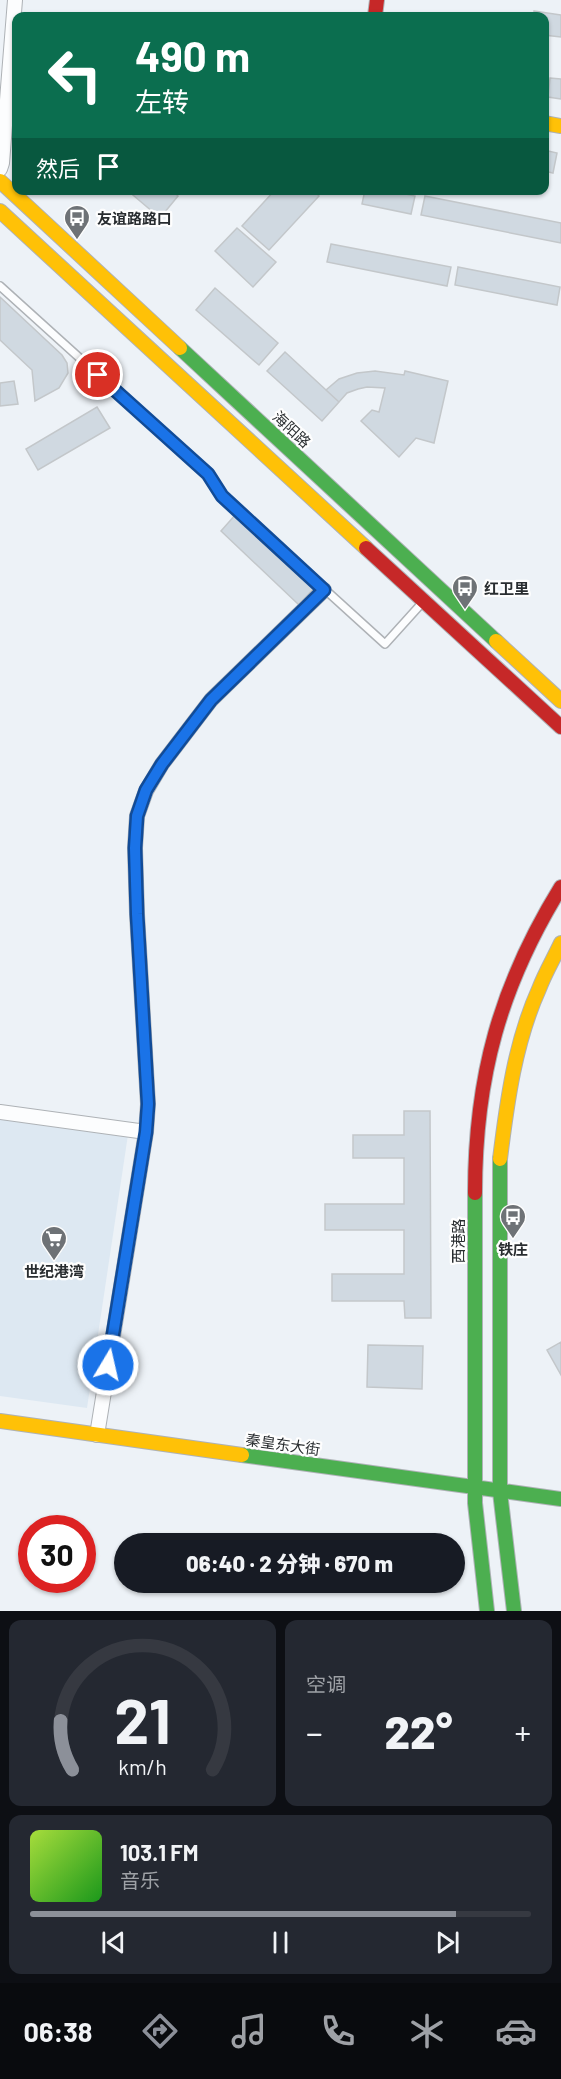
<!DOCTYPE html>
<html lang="zh">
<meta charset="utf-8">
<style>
:root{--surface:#171b24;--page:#242831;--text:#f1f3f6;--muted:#9ea1a6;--line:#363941;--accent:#8c9099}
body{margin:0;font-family:Barlow,"Noto Sans SC",sans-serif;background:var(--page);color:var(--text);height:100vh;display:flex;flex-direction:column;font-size:22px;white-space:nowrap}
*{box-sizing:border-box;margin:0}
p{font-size:20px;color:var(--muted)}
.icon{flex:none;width:33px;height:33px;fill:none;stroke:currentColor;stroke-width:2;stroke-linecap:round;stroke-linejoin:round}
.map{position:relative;height:1611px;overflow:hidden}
.panel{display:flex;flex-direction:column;gap:9px;padding:9px;background:#0d0f14;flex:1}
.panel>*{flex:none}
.hud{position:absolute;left:12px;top:12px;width:537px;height:183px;border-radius:12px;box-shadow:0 2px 4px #0004;background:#0b6e4f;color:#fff;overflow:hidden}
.speed{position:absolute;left:18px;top:1515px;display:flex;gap:12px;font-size:30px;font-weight:700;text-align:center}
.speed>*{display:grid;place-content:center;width:78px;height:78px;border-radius:50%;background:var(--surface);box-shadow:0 2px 4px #0004;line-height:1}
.speed .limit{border:9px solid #d22;background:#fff;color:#111}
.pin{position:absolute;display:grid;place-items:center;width:51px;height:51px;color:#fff;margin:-26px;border:3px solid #fff;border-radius:50%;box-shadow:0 2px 6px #0007}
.me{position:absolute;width:66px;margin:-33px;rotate:9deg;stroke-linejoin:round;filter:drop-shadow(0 0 4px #0008)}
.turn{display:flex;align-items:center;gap:21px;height:126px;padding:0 24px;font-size:27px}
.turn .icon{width:78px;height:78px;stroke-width:2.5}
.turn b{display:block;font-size:42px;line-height:51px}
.then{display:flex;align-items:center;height:57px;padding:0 24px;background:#0003;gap:12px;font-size:22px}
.big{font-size:45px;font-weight:800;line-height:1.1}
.panel .tile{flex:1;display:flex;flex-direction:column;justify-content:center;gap:9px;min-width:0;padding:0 21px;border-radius:12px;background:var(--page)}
.panel .dial{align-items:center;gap:0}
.dial svg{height:156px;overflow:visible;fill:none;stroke:var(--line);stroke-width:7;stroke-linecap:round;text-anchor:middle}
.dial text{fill:var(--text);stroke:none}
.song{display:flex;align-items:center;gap:18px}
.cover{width:72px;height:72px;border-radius:9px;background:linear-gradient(135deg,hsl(80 70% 55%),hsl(120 70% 35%))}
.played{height:6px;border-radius:3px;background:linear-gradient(90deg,var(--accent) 85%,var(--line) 85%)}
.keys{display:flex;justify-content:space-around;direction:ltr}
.heat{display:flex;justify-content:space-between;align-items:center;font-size:33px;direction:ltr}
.panel .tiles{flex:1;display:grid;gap:9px;grid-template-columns:1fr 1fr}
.tile:last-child{grid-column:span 2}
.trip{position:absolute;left:114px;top:1533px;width:351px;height:60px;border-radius:30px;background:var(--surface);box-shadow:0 2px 4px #0004;font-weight:800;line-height:60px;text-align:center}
.tabs{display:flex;height:96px;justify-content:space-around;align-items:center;background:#090b0e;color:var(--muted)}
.tabs .icon{width:42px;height:42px}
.tabs .active{color:var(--accent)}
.tabs b{font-size:27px;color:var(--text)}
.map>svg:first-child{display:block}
.built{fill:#dde8f2}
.building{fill:#d0d9e1;stroke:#c3c7ca;stroke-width:1.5}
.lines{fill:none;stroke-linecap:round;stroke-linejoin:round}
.lane-casing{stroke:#aeb2b6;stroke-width:10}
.street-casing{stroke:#aeb2b6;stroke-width:16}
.fast-casing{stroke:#aeb2b6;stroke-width:16}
.slow-casing{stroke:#aeb2b6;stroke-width:16}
.jam-casing{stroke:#aeb2b6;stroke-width:16}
.lane{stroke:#fcfdfe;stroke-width:7}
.street{stroke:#fcfdfe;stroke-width:14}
.fast{stroke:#4caf50;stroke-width:14}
.slow{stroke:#ffc107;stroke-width:14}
.jam{stroke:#c62828;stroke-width:14}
.route-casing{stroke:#114b97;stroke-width:15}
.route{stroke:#1a73e8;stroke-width:10}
.labels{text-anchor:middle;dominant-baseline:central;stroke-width:4.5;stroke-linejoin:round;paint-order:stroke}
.poi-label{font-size:15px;font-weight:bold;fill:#292d30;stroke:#fefefe;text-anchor:start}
.street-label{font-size:15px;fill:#292d30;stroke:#fefefe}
</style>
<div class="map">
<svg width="561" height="1611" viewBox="0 0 561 1611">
<rect width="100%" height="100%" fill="#edf2f7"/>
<path class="built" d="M0 1111 129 1128 87 1408 0 1396Z"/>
<path class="building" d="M534 11 561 15V37L544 35V16H534Z
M550 78 561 79V99L548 97Z
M544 150 557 153 553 173 544 171Z
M127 190H171L178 196 160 218Z
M275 190H313L319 196 269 250 242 226Z
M365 190H387L415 196 411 214 362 204Z
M425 196 561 223V243L421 215Z
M237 228 276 262 253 287 215 251Z
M331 244 451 267 447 286 327 262Z
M458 267 560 287 557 305 455 285Z
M215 288 278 343 259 365 196 310Z
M0 297 62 355 67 363 68 373 59 388 35 401 32 370 0 340Z
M285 352 339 402 322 421 267 371Z
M375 371 404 375 405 371 448 381 434 443 416 438 399 457 361 421 372 410 379 412 385 388 367 387 358 389 347 393 339 402 326 390 339 379 357 373Z
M14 381 18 404 0 406V383Z
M97 407 110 428 38 470 26 449Z
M236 514 316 586 299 605 221 531Z
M404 1111H430L431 1318H405L404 1301H332V1274H404V1230H325V1204H404V1158H353V1135H404Z
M561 1342V1375L547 1350Z
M368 1345 423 1346 422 1389 367 1387Z"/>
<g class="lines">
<defs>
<path id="lane" d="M0 286 208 474 222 496 385 644 422 603"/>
<path id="street" d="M0 169 2 163 15 0
M0 1112 146 1132
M97 1435 146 1132 148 1104 137 914 135 848 137 816 146 791 162 764 211 700 324 590"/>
<path id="fast" d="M180 348 496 641
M500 1159V1492L514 1611
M475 1193V1503L487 1611
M242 1455 561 1499"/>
<path id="slow" d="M544 123 561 126
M0 181 180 348
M0 211 366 548
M496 641 561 701
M500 1159C507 1102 515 1042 539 989 545 973 554 958 561 943
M0 1421 242 1455"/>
<path id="jam" d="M375 16 377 0
M366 548 561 727
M475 1193C475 1077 500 986 561 887"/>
</defs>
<use href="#lane" class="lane-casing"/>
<use href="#street" class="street-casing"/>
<use href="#fast" class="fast-casing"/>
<use href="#slow" class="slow-casing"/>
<use href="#jam" class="jam-casing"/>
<use href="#lane" class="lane"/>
<use href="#street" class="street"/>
<use href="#fast" class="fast"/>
<use href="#slow" class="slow"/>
<use href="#jam" class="jam"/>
</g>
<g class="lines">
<defs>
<path id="route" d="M98 375 208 474 222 496 324 590 211 700 162 764 146 790 137 816 135 848 137 914 148 1104 146 1132 108 1365"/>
</defs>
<use href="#route" class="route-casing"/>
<use href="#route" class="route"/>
</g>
<defs>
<symbol id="bus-pin" viewBox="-11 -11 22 30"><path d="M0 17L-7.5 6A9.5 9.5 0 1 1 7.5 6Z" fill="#6e7276" stroke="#fefefe"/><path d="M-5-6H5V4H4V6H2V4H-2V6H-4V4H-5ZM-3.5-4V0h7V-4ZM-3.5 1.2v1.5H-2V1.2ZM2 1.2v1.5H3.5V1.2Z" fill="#fff"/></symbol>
<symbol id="supermarket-pin" viewBox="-11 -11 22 30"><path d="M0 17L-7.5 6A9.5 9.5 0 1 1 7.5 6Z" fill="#6e7276" stroke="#fefefe"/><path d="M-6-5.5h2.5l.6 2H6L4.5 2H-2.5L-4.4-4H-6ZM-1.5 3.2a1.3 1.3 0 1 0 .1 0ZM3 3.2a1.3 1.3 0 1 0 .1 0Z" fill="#fff"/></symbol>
</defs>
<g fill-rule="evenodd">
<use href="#bus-pin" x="62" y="203" width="30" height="40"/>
<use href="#bus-pin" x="450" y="573" width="30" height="40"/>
<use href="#bus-pin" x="498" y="1202" width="30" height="40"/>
<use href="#supermarket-pin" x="39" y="1224" width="30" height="40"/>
</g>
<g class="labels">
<g class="poi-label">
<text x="97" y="218">友谊路路口</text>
<text x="484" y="588">红卫里</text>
<text x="513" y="1249" text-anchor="middle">铁庄</text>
<text x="54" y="1271" text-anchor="middle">世纪港湾</text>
</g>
<g class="street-label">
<text transform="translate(292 429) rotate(43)">海阳路</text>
<text transform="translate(458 1241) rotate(-90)">西港路</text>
<text transform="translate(283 1444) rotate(8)">秦皇东大街</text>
</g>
</g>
</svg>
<div class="speed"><div class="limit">30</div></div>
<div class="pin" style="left:98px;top:375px;background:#d93025"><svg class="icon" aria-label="arrive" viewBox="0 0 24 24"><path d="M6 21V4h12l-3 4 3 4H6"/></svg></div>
<svg class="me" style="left:108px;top:1365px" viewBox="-20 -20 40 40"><circle r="17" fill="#1a73e8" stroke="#fff" stroke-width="3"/><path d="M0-11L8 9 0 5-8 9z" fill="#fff"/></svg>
<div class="trip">06:40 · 2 分钟 · 670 m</div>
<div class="hud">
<div class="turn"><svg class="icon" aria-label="left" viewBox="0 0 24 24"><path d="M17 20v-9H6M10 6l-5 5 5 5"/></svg><div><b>490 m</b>左转</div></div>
<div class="then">然后<svg class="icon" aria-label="arrive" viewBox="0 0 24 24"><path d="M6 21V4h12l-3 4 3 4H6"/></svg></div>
</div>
</div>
<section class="panel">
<div class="tiles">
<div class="tile dial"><svg viewBox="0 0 100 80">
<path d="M14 69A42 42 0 1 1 86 69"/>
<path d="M14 69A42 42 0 0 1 8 44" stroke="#8c9099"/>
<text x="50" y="56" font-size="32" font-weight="700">21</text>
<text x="50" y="72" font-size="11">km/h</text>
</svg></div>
<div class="tile"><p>空调</p>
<div class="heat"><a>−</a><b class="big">22°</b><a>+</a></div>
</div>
<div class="tile">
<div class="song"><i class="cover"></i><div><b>103.1 FM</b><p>音乐</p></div></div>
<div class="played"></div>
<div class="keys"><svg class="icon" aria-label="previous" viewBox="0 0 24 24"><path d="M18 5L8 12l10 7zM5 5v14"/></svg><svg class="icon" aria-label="pause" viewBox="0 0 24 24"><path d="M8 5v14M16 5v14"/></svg><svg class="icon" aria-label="next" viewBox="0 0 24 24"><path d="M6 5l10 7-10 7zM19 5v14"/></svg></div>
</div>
</div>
</section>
<nav class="tabs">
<b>06:38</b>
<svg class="icon active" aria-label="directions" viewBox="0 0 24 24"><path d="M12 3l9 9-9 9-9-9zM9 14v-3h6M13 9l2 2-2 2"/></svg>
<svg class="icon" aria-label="music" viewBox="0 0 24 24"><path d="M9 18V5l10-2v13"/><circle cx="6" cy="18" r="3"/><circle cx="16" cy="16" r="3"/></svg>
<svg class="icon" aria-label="phone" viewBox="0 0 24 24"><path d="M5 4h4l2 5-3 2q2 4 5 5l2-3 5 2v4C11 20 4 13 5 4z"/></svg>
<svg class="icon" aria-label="climate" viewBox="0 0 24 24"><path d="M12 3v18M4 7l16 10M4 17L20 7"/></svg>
<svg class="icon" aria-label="car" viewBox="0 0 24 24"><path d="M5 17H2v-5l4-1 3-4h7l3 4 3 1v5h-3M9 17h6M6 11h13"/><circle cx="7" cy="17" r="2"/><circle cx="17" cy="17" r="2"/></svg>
</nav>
